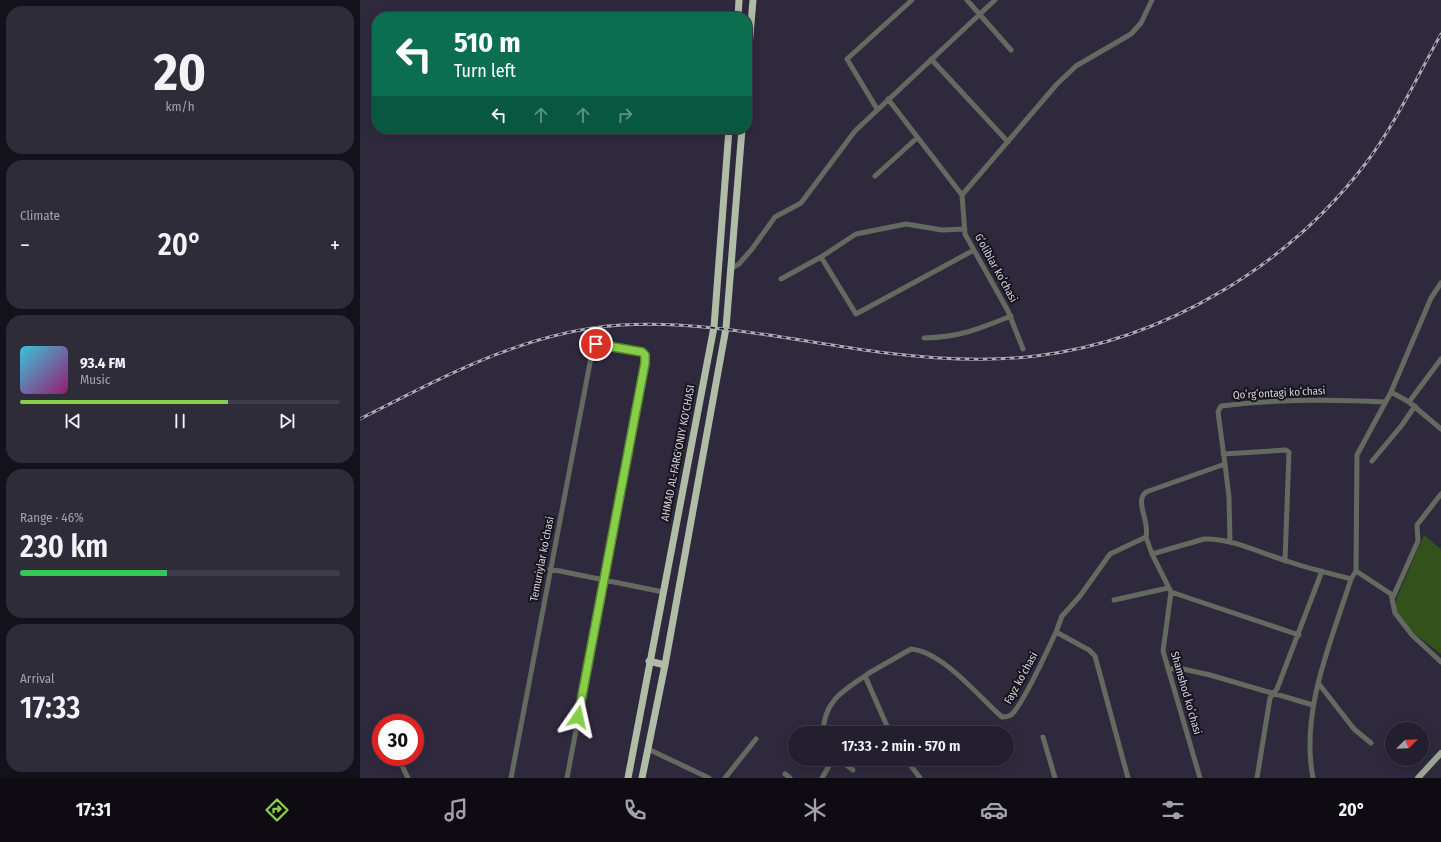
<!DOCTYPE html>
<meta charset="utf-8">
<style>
:root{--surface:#231f2e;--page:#2f2c3a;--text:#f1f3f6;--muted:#a3a2aa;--line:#403d4a;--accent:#88cf49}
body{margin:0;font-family:"Fira Sans Condensed",sans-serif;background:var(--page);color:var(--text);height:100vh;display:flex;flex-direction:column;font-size:15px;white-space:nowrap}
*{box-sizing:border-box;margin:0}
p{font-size:13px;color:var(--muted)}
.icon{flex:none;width:22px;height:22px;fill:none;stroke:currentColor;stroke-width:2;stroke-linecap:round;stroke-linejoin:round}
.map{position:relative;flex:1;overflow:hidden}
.sheet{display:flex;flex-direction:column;gap:6px;padding:6px;background:#131119;width:360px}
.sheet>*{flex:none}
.guide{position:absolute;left:12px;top:12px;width:380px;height:122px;border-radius:16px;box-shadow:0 2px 10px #0003,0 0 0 1px var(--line);background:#0b6e4f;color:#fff;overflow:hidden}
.needle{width:26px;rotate:67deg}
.fabs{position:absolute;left:1025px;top:722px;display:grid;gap:8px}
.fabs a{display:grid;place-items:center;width:44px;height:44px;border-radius:50%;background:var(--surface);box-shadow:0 2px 10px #0003,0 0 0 1px var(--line);font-size:20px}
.speed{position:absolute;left:12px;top:714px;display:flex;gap:8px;font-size:20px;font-weight:700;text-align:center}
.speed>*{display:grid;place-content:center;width:52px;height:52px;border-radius:50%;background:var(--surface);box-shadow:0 2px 10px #0003,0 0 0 1px var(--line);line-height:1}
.speed .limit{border:6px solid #d22;background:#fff;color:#111}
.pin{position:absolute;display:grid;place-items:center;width:34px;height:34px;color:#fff;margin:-17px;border:2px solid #fff;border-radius:50%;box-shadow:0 1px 4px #0007}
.me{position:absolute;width:44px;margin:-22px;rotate:11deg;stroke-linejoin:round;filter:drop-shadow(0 0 3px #0008)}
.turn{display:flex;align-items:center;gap:14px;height:84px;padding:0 16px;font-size:18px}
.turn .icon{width:52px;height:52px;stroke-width:2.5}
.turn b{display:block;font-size:28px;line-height:34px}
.lanes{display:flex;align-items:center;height:38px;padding:0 16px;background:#0003;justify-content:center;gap:20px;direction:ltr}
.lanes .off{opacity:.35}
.big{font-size:30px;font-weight:600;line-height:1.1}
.sheet .widget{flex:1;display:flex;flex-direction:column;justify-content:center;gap:6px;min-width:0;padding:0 14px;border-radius:16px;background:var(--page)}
.sheet .dial{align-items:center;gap:0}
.dial b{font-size:52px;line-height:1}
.song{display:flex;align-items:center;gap:12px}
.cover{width:48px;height:48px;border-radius:6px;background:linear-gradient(135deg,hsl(190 70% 55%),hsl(320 70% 35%))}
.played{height:4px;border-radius:2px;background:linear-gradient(90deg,var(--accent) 65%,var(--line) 65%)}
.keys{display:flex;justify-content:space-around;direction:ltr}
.heat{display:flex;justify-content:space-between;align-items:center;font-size:22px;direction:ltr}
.charge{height:6px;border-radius:3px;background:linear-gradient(90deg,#34c759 46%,var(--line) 0)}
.trip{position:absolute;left:428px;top:726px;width:226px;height:40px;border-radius:20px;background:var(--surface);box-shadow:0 2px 10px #0003,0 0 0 1px var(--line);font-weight:600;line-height:40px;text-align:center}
.menu{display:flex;height:64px;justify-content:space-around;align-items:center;background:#0e0c12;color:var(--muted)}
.menu .icon{width:28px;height:28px}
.menu .current{color:var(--accent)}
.menu b{font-size:18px;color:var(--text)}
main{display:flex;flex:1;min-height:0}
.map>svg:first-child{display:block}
.green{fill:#33511b}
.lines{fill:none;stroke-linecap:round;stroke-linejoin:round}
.minor{stroke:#646a60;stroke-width:5}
.major{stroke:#9aa693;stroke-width:6}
.highway{stroke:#afbda6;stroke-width:7}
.rail-casing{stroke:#aea9b8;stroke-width:3}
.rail{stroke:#16141c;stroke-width:1.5;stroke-dasharray:4.5;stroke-linecap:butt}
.route-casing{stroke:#58872f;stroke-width:10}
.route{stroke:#88cf49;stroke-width:7}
.labels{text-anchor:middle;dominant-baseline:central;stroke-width:4;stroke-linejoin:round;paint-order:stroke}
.street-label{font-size:11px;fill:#d4d0dd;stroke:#16141c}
</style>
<main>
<section class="sheet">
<div class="widget dial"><b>20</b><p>km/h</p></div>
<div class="widget"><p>Climate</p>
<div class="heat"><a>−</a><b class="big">20°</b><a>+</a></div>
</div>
<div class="widget">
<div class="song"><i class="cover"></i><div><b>93.4 FM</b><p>Music</p></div></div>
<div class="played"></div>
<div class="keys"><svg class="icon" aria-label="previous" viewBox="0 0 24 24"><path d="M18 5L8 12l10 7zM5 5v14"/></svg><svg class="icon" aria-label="pause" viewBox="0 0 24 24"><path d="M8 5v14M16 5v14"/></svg><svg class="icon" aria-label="next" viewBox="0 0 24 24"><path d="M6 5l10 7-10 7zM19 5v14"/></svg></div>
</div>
<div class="widget"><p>Range · 46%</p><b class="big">230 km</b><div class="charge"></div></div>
<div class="widget"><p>Arrival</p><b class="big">17:33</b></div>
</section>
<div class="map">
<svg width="1081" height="778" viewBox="0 0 1081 778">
<rect width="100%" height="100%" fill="#2f293d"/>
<path class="green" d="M1064 535 1081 549V654C1068 643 1043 628 1037 612 1034 607 1036 602 1037 597Z"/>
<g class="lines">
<path class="minor" d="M607 0 651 50
M571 59 648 142
M528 99 602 195 605 234 648 311 663 349
M517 109 487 59 552 0
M515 176 557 138
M602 195 697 84 716 66 771 34 781 23 792 0
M461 257 496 314 614 250
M370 269 379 264 392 249 415 217 441 203 495 131 635 0
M421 279 461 257 496 234 546 224 582 230 605 229
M564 338C600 337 619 329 651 316
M1031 392 1071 298 1081 283
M1049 402 1081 359
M863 454 926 450 929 452 925 561
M1012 461 1042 425 1055 406
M865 464 869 497 870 542
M786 537C790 520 774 502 786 492L865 464 858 412 861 406C915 399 970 399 1025 402
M786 537 792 554 811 592 803 651 840 778
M792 554 844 539C871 538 898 552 924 560 946 568 969 573 991 579L996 571 997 455 1031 392 1049 402 1081 429
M190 569 303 592
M996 571 1031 594 1035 613 1052 635 1081 662
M811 592 939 635
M1033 597 1058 541 1057 525 1081 494
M754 600 808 588
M696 632 702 616 720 596 750 554 786 537
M808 669H823L850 675 953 705
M959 684 994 729 1011 743
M463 733C464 702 481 692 505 676
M530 733 505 676 509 673 551 649C583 652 618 696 642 717 646 717 648 717 651 715 663 705 688 649 696 632L729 650 735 656 768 778
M683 737 695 778
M288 749 349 778
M38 757 48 778
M478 759 493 770
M546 759 560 778
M425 774 430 778
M151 778 233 347 236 344 282 352 285 355V363L207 778
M365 778 396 739
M462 778 473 759
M897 778 910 698 917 689 962 571
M953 778C940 711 971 642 991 579"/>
<path class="major" d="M1058 778 1081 753"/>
<path class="highway" d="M378 17 379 0
M387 70 393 0
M289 661 305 665
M268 778 354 327 369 129
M282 778 305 665 366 328 382 129"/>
<defs>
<path id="rail" d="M0 419C83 377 166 331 261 325 352 320 438 342 527 353 575 359 628 362 676 356 805 340 928 266 1006 163 1036 123 1057 77 1081 34"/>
</defs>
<use href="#rail" class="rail-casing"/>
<use href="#rail" class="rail"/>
</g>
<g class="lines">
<defs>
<path id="route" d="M218 717 285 363V355L282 352 236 344"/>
</defs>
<use href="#route" class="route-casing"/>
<use href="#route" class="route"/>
</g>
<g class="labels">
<g class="street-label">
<text transform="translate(636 268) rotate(61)">Gʻoliblar koʻchasi</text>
<text transform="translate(919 393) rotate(-3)">Qoʻrgʻontagi koʻchasi</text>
<text transform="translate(318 453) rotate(-79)">AHMAD AL-FARG'ONIY KO'CHASI</text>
<text transform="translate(182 559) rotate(-79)">Temuriylar koʻchasi</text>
<text transform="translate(661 678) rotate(-61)">Fayz koʻchasi</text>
<text transform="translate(826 693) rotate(74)">Shamshod koʻchasi</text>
</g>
</g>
</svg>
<div class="fabs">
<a><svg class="needle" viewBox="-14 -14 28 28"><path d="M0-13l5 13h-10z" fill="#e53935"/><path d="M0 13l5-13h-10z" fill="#a3a2aa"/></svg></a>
</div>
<div class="speed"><div class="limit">30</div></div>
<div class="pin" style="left:236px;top:344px;background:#d93025"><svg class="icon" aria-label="arrive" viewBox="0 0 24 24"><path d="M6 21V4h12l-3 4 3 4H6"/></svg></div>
<svg class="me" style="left:218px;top:717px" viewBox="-20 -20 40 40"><path d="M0-17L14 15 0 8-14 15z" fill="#88cf49" stroke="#fff" stroke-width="4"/></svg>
<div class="trip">17:33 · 2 min · 570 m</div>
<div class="guide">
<div class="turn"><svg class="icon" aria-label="left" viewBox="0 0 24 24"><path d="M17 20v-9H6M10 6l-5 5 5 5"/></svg><div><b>510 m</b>Turn left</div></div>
<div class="lanes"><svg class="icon" aria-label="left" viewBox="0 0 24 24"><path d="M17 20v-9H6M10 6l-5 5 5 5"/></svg><svg class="icon off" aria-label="ahead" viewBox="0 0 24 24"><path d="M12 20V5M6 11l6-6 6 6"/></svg><svg class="icon off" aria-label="ahead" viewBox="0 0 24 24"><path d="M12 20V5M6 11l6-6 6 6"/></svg><svg class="icon off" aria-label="right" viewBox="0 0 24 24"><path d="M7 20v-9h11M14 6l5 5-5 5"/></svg></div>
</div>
</div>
</main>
<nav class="menu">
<b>17:31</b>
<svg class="icon current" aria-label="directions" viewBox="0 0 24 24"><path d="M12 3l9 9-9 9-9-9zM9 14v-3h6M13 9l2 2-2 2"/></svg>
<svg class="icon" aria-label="music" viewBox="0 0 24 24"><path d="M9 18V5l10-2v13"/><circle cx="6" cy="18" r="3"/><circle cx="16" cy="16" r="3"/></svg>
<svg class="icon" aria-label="phone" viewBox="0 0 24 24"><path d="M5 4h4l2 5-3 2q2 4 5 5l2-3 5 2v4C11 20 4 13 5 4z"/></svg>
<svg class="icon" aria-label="climate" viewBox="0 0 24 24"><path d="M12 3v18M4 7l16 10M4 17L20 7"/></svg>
<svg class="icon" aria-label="car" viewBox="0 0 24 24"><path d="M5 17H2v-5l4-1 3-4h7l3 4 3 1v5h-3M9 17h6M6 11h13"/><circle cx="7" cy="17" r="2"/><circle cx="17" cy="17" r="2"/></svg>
<svg class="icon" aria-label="filters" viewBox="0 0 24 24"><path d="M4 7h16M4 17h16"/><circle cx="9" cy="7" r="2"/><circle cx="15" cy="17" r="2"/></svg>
<b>20°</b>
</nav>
